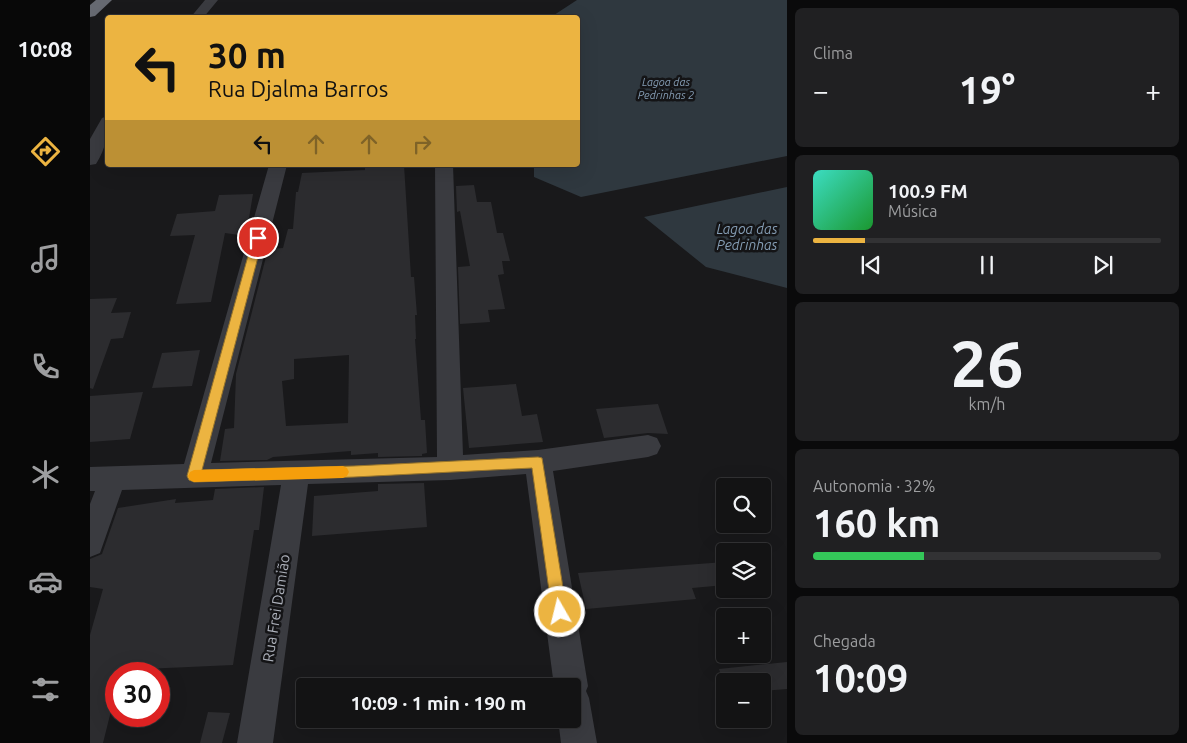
<!DOCTYPE html>
<html lang="pt">
<meta charset="utf-8">
<style>
:root{--surface:#131314;--page:#202022;--text:#f1f3f6;--muted:#9d9ea0;--line:#323234;--accent:#ecb441}
body{margin:0;font-family:Ubuntu,sans-serif;background:var(--page);color:var(--text);height:100vh;display:flex;flex-direction:column;font-size:19px;white-space:nowrap}
*{box-sizing:border-box;margin:0}
p{font-size:16px;color:var(--muted)}
.icon{flex:none;width:28px;height:28px;fill:none;stroke:currentColor;stroke-width:2;stroke-linecap:round;stroke-linejoin:round}
.map{position:relative;flex:1;overflow:hidden}
.panel{display:flex;flex-direction:column;gap:8px;padding:8px;background:#0a0a0b;width:400px}
.panel>*{flex:none}
.banner{position:absolute;left:15px;top:15px;width:475px;height:152px;border-radius:5px;box-shadow:0 5px 20px #0002,0 0 0 1px var(--line);background:#ecb441;color:#111;overflow:hidden}
.tools{position:absolute;left:626px;top:478px;display:grid;gap:10px}
.tools a{display:grid;place-items:center;width:55px;height:55px;border-radius:5px;background:var(--surface);box-shadow:0 5px 20px #0002,0 0 0 1px var(--line);font-size:25px}
.speed{position:absolute;left:15px;top:662px;display:flex;gap:10px;font-size:25px;font-weight:700;text-align:center}
.speed>*{display:grid;place-content:center;width:65px;height:65px;border-radius:50%;background:var(--surface);box-shadow:0 5px 20px #0002,0 0 0 1px var(--line);line-height:1}
.speed .limit{border:8px solid #d22;background:#fff;color:#111}
.pin{position:absolute;display:grid;place-items:center;width:42px;height:42px;color:#fff;margin:-21px;border:2px solid #fff;border-radius:50%;box-shadow:0 1px 5px #0007}
.me{position:absolute;width:55px;margin:-28px;rotate:352deg;stroke-linejoin:round;filter:drop-shadow(0 0 4px #0008)}
.turn{display:flex;align-items:center;gap:18px;height:105px;padding:0 20px;font-size:22px}
.turn .icon{width:65px;height:65px;stroke-width:2.5}
.turn b{display:block;font-size:35px;line-height:42px}
.lanes{display:flex;align-items:center;height:48px;padding:0 20px;background:#0003;justify-content:center;gap:25px;direction:ltr}
.lanes .off{opacity:.35}
.big{font-size:38px;font-weight:600;line-height:1.1}
.panel .card{flex:1;display:flex;flex-direction:column;justify-content:center;gap:8px;min-width:0;padding:0 18px;border-radius:8px;background:var(--page)}
.panel .dial{align-items:center;gap:0}
.dial b{font-size:65px;line-height:1}
.song{display:flex;align-items:center;gap:15px}
.cover{width:60px;height:60px;border-radius:8px;background:linear-gradient(135deg,hsl(170 70% 55%),hsl(130 70% 35%))}
.played{height:5px;border-radius:2px;background:linear-gradient(90deg,var(--accent) 15%,var(--line) 15%)}
.keys{display:flex;justify-content:space-around;direction:ltr}
.heat{display:flex;justify-content:space-between;align-items:center;font-size:28px;direction:ltr}
.charge{height:8px;border-radius:4px;background:linear-gradient(90deg,#34c759 32%,var(--line) 0)}
.trip{position:absolute;left:206px;top:678px;width:285px;height:50px;border-radius:5px;background:var(--surface);box-shadow:0 5px 20px #0002,0 0 0 1px var(--line);font-weight:600;line-height:50px;text-align:center}
main{display:flex;flex:1;min-height:0}
.dock{display:flex;flex-direction:column;width:90px;justify-content:space-around;align-items:center;background:#080808;color:var(--muted)}
.dock .icon{width:35px;height:35px}
.dock .active{color:var(--accent)}
.dock b{font-size:22px;color:var(--text)}
.map>svg:first-child{display:block}
.water{fill:#2f383f}
.building{fill:#2c2c2f;fill-rule:evenodd}
.lines{fill:none;stroke-linecap:round;stroke-linejoin:round}
.street{fill:#3a3b40;fill-rule:evenodd}
.highway{fill:#666971;fill-rule:evenodd}
.route{fill:#ecb441;stroke:#99752a}
.slow{fill:#f59e0b}
.labels{text-anchor:middle;dominant-baseline:central;stroke-width:5;stroke-linejoin:round;paint-order:stroke}
.far-water-label{font-size:11px;font-style:italic;fill:#859db4;stroke:#141416}
.water-label{font-size:14px;font-style:italic;fill:#859db4;stroke:#141416}
.near-street-label{font-size:15px;fill:#acb0ba;stroke:#141416}
</style>
<main>
<nav class="dock">
<b>10:08</b>
<svg class="icon active" aria-label="directions" viewBox="0 0 24 24"><path d="M12 3l9 9-9 9-9-9zM9 14v-3h6M13 9l2 2-2 2"/></svg>
<svg class="icon" aria-label="music" viewBox="0 0 24 24"><path d="M9 18V5l10-2v13"/><circle cx="6" cy="18" r="3"/><circle cx="16" cy="16" r="3"/></svg>
<svg class="icon" aria-label="phone" viewBox="0 0 24 24"><path d="M5 4h4l2 5-3 2q2 4 5 5l2-3 5 2v4C11 20 4 13 5 4z"/></svg>
<svg class="icon" aria-label="climate" viewBox="0 0 24 24"><path d="M12 3v18M4 7l16 10M4 17L20 7"/></svg>
<svg class="icon" aria-label="car" viewBox="0 0 24 24"><path d="M5 17H2v-5l4-1 3-4h7l3 4 3 1v5h-3M9 17h6M6 11h13"/><circle cx="7" cy="17" r="2"/><circle cx="17" cy="17" r="2"/></svg>
<svg class="icon" aria-label="filters" viewBox="0 0 24 24"><path d="M4 7h16M4 17h16"/><circle cx="9" cy="7" r="2"/><circle cx="15" cy="17" r="2"/></svg>
</nav>
<div class="map">
<svg width="697" height="743" viewBox="0 0 697 743">
<rect width="100%" height="100%" fill="#19191b"/>
<path class="water" d="M487 0H697V156L491 197 444 177V165H488V18L461 17Z
M697 187V288L616 267 554 217Z"/>
<path class="building" d="M314 165 321 277H324L327 315H325L326 339H325L331 420H335L337 453 332 454V456L288 457V453L261 455V451L183 457 177 460 130 461 135 429 144 428 146 374 178 249 193 248 198 229H203L206 192H208L212 173 275 170V166ZM259 355 258 423 196 426 192 381 204 379V359Z
M384 185 387 202H401L407 233H413L420 261H412L414 274 408 275 415 309 398 310 400 322 370 324 368 267 380 266 370 211 367 212 366 186Z
M163 194 156 236 135 233 121 302 86 304 105 235 80 236 87 214 125 211 129 195Z
M27 298 21 313 41 312 33 338 21 339 3 389 0 388V299Z
M110 350 102 386 62 388 72 353Z
M426 384 432 416 447 414 453 442 379 448 373 388Z
M53 392 40 439 0 442V396Z
M568 404 578 434 558 433 514 438 506 409Z
M334 483 337 527 222 536 224 496 288 491V484Z
M174 487 169 530H164L143 665 32 670 31 674H26V691L13 743H0V635L13 589 0 587V559L12 554 28 508 86 499 85 503 123 500 125 489Z
M635 562V585L602 588 606 599 496 609 488 573Z
M697 662V689L672 691V681H635V688L629 669Z
M118 712 140 713 132 743H110Z"/>
<g class="lines">
<path class="street" d="M115 0H128L113 18H100Z
M18 116C18 133 16 149 6 164L0 165V139L12 118Z
M179 165H197L121 463 347 457 345 165H363L373 455 448 450 558 435 567 438 571 446 567 454 558 457 463 471 498 686 496 691 499 698 507 743H471L468 719H482V686H464L436 474 360 480 218 484 183 743H147L191 485 32 490 10 553 0 557V504L5 491H0V467L94 464Z"/>
<path class="highway" d="M6 0H22L5 16 0 17V5Z"/>
</g>
<path class="route" d="M168 235 173 238 112 470 264 466 448 457 452 458 477 612 475 617 470 619 464 617 462 612 442 468 264 477 104 482 99 480 97 476 163 238Z"/>
<path class="slow" d="M253 466 257 468 259 472 257 476 253 478 104 482 100 480 98 476 100 472 104 470Z"/>
<g class="labels">
<g class="far-water-label">
<text x="576" y="82">Lagoa das<tspan x="576" dy="13">Pedrinhas 2</tspan></text>
</g>
<g class="water-label">
<text x="657" y="229">Lagoa das<tspan x="657" dy="16">Pedrinhas</tspan></text>
</g>
<g class="near-street-label">
<text transform="translate(186 608) rotate(-81)">Rua Frei Damião</text>
</g>
</g>
</svg>
<div class="tools">
<a><svg class="icon" aria-label="search" viewBox="0 0 24 24"><circle cx="10" cy="10" r="6"/><path d="M15 15l6 6"/></svg></a>
<a><svg class="icon" aria-label="layers" viewBox="0 0 24 24"><path d="M12 4l9 5-9 5-9-5zM3 14l9 5 9-5"/></svg></a>
<a>+</a>
<a>−</a>
</div>
<div class="speed"><div class="limit">30</div></div>
<div class="pin" style="left:168px;top:238px;background:#d93025"><svg class="icon" aria-label="arrive" viewBox="0 0 24 24"><path d="M6 21V4h12l-3 4 3 4H6"/></svg></div>
<svg class="me" style="left:470px;top:612px" viewBox="-20 -20 40 40"><circle r="17" fill="#ecb441" stroke="#fff" stroke-width="3"/><path d="M0-11L8 9 0 5-8 9z" fill="#fff"/></svg>
<div class="trip">10:09 · 1 min · 190 m</div>
<div class="banner">
<div class="turn"><svg class="icon" aria-label="left" viewBox="0 0 24 24"><path d="M17 20v-9H6M10 6l-5 5 5 5"/></svg><div><b>30 m</b>Rua Djalma Barros</div></div>
<div class="lanes"><svg class="icon" aria-label="left" viewBox="0 0 24 24"><path d="M17 20v-9H6M10 6l-5 5 5 5"/></svg><svg class="icon off" aria-label="ahead" viewBox="0 0 24 24"><path d="M12 20V5M6 11l6-6 6 6"/></svg><svg class="icon off" aria-label="ahead" viewBox="0 0 24 24"><path d="M12 20V5M6 11l6-6 6 6"/></svg><svg class="icon off" aria-label="right" viewBox="0 0 24 24"><path d="M7 20v-9h11M14 6l5 5-5 5"/></svg></div>
</div>
</div>
<section class="panel">
<div class="card"><p>Clima</p>
<div class="heat"><a>−</a><b class="big">19°</b><a>+</a></div>
</div>
<div class="card">
<div class="song"><i class="cover"></i><div><b>100.9 FM</b><p>Música</p></div></div>
<div class="played"></div>
<div class="keys"><svg class="icon" aria-label="previous" viewBox="0 0 24 24"><path d="M18 5L8 12l10 7zM5 5v14"/></svg><svg class="icon" aria-label="pause" viewBox="0 0 24 24"><path d="M8 5v14M16 5v14"/></svg><svg class="icon" aria-label="next" viewBox="0 0 24 24"><path d="M6 5l10 7-10 7zM19 5v14"/></svg></div>
</div>
<div class="card dial"><b>26</b><p>km/h</p></div>
<div class="card"><p>Autonomia · 32%</p><b class="big">160 km</b><div class="charge"></div></div>
<div class="card"><p>Chegada</p><b class="big">10:09</b></div>
</section>
</main>
